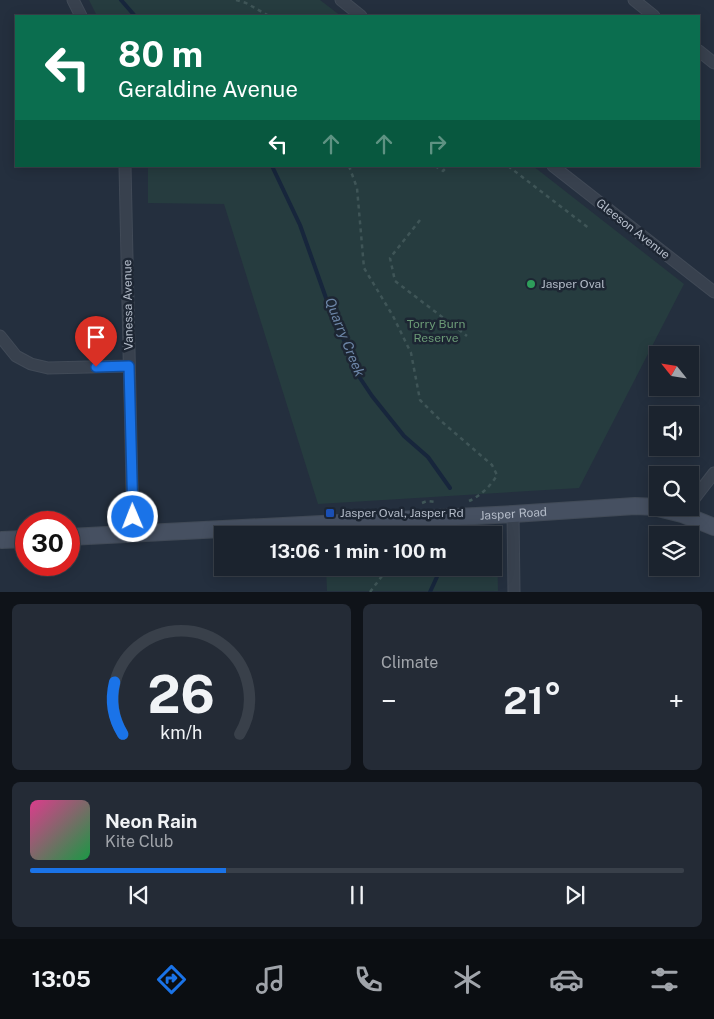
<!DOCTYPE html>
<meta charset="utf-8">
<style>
:root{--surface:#1b232e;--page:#242b36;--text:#f1f3f6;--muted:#a0a4aa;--line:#39404a;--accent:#1a73e8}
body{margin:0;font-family:"Public Sans",sans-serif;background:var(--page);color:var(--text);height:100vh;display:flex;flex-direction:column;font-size:19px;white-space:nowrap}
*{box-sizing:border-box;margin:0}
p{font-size:16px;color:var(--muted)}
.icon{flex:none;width:28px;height:28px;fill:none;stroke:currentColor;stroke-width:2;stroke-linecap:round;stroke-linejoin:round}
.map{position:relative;height:592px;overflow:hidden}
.sheet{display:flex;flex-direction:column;gap:12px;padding:12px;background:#0f1319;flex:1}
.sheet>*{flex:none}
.banner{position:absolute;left:15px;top:15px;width:685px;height:152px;border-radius:0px;box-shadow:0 2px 12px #0003,0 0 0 1px var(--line);background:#0b6e4f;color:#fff;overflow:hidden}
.needle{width:32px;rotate:300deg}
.controls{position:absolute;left:649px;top:346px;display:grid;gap:10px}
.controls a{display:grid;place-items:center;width:50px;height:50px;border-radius:0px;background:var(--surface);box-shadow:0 2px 12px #0003,0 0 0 1px var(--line);font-size:25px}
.speed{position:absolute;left:15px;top:511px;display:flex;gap:10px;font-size:25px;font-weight:700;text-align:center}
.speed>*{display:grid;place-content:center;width:65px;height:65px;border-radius:50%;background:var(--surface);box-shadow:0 2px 12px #0003,0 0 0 1px var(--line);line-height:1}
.speed .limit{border:8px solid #d22;background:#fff;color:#111}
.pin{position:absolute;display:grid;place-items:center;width:42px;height:42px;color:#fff;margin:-51px -21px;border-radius:50% 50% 50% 0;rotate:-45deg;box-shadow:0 0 5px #0007}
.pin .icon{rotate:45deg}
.me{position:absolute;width:55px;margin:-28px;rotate:359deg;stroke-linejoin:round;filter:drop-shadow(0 0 4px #0008)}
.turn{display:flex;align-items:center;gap:18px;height:105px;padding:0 20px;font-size:22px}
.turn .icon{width:65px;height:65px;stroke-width:2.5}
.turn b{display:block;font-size:35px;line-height:42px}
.lanes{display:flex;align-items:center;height:48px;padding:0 20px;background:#0003;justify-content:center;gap:25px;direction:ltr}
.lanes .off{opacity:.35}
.big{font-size:38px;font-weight:700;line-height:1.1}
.sheet .card{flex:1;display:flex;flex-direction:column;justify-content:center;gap:8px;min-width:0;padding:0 18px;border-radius:8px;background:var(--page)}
.sheet .dial{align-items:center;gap:0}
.dial svg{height:130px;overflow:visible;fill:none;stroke:var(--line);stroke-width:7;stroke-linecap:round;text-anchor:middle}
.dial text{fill:var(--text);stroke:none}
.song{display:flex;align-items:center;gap:15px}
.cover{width:60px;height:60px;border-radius:8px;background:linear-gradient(135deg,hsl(330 70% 55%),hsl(140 70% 35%))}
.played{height:5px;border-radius:2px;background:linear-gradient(90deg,var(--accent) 30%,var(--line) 30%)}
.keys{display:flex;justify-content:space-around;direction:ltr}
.heat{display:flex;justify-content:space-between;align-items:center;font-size:28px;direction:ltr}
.sheet .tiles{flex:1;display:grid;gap:12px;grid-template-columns:1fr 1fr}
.card:last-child{grid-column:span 2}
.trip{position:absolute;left:214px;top:526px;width:288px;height:50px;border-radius:0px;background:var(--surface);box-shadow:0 2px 12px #0003,0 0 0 1px var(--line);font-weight:700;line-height:50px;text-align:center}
.tab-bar{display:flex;height:80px;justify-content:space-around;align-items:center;background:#0b0e12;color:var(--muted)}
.tab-bar .icon{width:35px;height:35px}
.tab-bar .current{color:var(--accent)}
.tab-bar b{font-size:22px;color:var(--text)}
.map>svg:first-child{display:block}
.green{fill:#263c3f}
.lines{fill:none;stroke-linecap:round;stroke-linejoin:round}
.stream{stroke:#17263c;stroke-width:4}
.street-casing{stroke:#414a57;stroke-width:13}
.secondary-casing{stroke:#414a57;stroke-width:18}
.path{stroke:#3f5557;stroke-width:2.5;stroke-dasharray:4 4;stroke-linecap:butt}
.street{stroke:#38414e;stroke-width:11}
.secondary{stroke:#465061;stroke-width:16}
.route-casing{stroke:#114b97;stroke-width:12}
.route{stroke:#1a73e8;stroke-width:9}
.leisure-dot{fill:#2e9e5b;stroke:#1d2633;stroke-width:2}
.transit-dot{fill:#1a4fb4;stroke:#1d2633;stroke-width:2}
.labels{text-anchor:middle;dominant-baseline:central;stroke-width:5;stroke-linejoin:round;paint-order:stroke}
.street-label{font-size:12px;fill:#b4bcc9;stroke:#1d2633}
.poi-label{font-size:12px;fill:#b4bcc9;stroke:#1d2633;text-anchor:start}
.park-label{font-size:12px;fill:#6b9a76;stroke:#1d2633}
.water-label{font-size:14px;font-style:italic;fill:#6d86a8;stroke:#1d2633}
</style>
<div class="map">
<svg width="714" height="592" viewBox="0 0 714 592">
<rect width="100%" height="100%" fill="#242f3e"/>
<path class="green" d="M89 0H320L341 16H97Z
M148 166H533L684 284 579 488 318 504 224 204 148 203Z
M493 538 497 544 498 591H327L326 568H492Z"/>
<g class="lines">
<path class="stream" d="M121 0 135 16
M272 166 300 225 326 298 360 378 372 396 404 436 428 457 450 488
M445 535V534
M430 592 441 568"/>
<defs>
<path id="street" d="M73 0 81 16
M341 0 361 16
M634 0 654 16
M699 51 714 63
M125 166 133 534
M553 166 714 292
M0 336 16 356 31 364 48 368 129 366
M690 504 714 473
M513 514 514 592"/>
<g id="secondary">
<path d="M658 508 682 514 714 527"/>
<path id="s1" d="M69 537 513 514 635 506 658 507"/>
<path d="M2 540 26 539"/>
</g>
</defs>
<use href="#street" class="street-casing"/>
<use href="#secondary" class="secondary-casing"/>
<path class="path" d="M236 0 246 3 269 16
M349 166 357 188 364 268 393 316 411 353 420 400 441 421 492 465 497 475C491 486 480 496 469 501
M435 166 443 171 448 166
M508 166 590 229
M420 220 390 258 395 281 467 336
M422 503 427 501 436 502
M370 592 388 568"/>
<use href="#street" class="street"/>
<use href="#secondary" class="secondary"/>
</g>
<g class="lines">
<defs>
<path id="route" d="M96 367 129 366 133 517"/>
</defs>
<use href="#route" class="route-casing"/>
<use href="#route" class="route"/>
</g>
<circle class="leisure-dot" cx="531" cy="284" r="5"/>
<rect class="transit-dot" x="325" y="508" width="10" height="10" rx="2.5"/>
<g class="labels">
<g class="street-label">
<text transform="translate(633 229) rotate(38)">Gleeson Avenue</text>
<text transform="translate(128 305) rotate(-91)">Vanessa Avenue</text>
<text stroke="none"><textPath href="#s1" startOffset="445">Jasper Road</textPath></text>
</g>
<g class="poi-label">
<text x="541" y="284">Jasper Oval</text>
<text x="340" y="513">Jasper Oval, Jasper Rd</text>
</g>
<g class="park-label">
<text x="436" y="324">Torry Burn<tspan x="436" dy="14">Reserve</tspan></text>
</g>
<g class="water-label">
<text transform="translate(345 337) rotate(68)">Quarry Creek</text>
</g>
</g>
</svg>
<div class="controls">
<a><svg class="needle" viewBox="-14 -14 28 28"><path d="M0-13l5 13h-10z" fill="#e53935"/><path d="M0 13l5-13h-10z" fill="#a0a4aa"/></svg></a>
<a><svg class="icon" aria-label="sound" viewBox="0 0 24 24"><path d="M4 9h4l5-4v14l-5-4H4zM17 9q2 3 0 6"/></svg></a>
<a><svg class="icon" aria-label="search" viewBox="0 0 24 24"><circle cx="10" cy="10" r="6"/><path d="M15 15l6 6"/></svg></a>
<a><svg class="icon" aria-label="layers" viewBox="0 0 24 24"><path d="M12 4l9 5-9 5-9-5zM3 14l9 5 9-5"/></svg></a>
</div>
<div class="speed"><div class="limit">30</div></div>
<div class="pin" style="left:96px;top:367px;background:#d93025"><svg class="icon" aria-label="arrive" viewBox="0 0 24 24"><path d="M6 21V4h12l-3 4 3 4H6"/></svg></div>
<svg class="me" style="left:133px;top:517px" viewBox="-20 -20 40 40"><circle r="17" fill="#1a73e8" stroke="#fff" stroke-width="3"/><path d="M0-11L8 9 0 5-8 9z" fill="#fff"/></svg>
<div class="trip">13:06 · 1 min · 100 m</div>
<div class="banner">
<div class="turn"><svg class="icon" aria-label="left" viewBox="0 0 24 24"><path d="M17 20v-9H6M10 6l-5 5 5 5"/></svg><div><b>80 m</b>Geraldine Avenue</div></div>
<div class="lanes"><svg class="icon" aria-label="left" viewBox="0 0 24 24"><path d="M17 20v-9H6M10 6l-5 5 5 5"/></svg><svg class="icon off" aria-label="ahead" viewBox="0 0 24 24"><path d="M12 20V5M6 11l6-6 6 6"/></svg><svg class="icon off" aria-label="ahead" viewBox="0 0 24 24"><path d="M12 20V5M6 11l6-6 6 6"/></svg><svg class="icon off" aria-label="right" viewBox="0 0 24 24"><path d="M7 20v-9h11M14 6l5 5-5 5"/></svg></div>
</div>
</div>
<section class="sheet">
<div class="tiles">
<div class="card dial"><svg viewBox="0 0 100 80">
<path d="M14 69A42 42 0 1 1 86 69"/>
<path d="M14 69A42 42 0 0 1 9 37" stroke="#1a73e8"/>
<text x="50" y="56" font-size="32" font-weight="700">26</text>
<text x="50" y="72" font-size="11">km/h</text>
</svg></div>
<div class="card"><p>Climate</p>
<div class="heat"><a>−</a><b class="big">21°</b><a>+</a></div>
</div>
<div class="card">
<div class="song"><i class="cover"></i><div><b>Neon Rain</b><p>Kite Club</p></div></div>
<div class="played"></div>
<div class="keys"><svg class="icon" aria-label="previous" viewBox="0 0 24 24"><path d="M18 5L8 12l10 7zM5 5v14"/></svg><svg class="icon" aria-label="pause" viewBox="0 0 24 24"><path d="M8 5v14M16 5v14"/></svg><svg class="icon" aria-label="next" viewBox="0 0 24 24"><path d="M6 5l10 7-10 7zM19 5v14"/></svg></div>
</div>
</div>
</section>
<nav class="tab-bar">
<b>13:05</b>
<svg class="icon current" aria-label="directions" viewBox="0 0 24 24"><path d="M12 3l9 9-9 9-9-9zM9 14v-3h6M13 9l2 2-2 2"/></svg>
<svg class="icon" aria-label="music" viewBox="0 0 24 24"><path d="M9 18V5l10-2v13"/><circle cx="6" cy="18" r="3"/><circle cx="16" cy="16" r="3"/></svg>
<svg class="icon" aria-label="phone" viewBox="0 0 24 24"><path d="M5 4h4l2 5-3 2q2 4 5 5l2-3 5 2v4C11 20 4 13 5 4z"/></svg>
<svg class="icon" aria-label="climate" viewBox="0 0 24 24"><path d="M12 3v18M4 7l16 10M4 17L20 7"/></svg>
<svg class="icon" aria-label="car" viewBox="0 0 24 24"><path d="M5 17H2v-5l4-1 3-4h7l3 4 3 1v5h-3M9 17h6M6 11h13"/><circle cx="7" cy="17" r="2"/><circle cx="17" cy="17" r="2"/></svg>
<svg class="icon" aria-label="filters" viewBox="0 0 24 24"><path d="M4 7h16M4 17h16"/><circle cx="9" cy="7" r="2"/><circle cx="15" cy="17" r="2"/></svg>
</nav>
